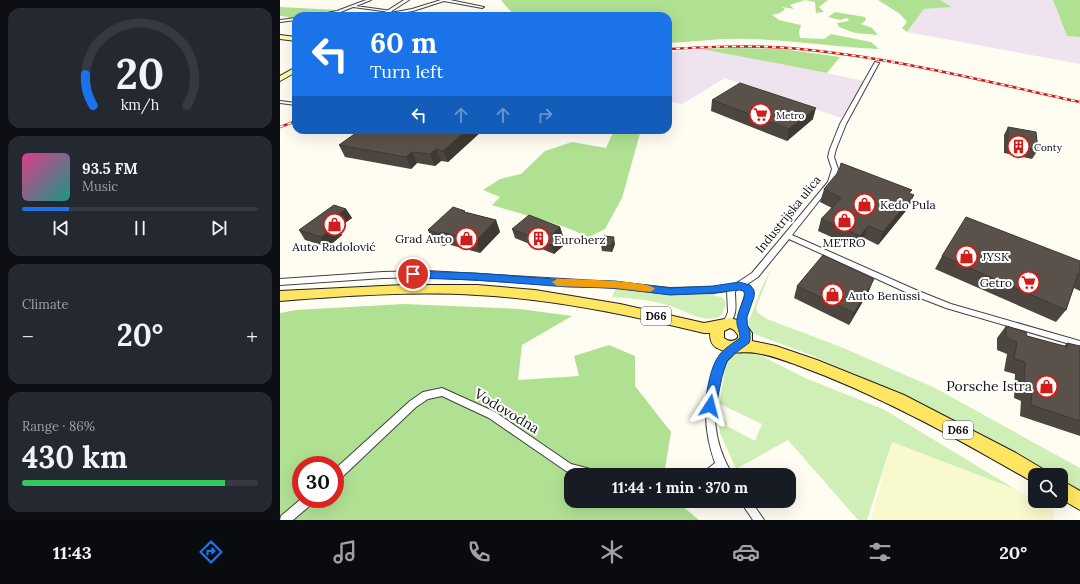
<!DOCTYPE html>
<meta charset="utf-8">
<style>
:root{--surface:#171b24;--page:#242831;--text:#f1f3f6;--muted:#9ea1a6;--line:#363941;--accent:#1a73e8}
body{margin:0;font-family:Lora,serif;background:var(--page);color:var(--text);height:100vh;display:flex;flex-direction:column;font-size:15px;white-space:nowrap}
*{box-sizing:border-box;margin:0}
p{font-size:13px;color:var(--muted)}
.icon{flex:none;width:22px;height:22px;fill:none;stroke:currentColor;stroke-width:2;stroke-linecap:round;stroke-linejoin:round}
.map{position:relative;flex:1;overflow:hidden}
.side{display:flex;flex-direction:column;gap:8px;padding:8px;background:#0d0f14;width:280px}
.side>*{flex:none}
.banner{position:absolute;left:12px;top:12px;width:380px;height:122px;border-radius:12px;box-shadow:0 4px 16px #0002;background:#1a73e8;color:#fff;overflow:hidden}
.tools{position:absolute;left:748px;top:468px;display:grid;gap:8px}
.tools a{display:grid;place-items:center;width:40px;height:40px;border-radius:8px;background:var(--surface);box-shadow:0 4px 16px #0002;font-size:20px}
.speed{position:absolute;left:12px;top:456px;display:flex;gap:8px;font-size:20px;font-weight:700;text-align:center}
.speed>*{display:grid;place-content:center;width:52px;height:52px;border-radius:50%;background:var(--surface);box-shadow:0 4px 16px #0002;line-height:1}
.speed .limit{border:6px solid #d22;background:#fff;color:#111}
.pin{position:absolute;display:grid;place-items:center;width:34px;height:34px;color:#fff;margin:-17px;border:2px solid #fff;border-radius:50%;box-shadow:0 1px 4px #0007}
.me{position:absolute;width:44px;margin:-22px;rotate:9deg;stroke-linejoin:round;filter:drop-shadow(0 0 3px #0008)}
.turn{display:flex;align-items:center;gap:14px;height:84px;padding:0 12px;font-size:18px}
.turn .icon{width:52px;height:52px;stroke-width:2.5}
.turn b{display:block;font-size:28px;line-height:34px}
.lanes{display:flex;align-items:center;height:38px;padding:0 12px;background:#0003;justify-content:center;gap:20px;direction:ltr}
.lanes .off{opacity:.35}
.big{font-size:30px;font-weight:800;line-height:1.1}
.side .card{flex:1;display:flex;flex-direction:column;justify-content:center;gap:6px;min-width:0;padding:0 14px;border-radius:12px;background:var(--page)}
.side .dial{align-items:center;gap:0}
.dial svg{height:104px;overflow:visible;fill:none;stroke:var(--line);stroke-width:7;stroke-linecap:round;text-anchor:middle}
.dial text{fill:var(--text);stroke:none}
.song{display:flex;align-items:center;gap:12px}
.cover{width:48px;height:48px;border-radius:6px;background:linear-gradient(135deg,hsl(330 70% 55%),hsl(170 70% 35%))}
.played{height:4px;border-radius:2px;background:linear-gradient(90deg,var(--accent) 20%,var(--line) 20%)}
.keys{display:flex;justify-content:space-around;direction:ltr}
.heat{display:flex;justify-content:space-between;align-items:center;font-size:22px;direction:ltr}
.charge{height:6px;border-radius:3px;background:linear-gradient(90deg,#34c759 86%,var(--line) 0)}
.trip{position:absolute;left:284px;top:468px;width:232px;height:40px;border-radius:12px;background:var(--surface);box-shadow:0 4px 16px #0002;font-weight:800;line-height:40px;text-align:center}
.dock{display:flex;height:64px;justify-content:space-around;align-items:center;background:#090b0e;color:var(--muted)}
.dock .icon{width:28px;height:28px}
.dock .on{color:var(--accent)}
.dock b{font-size:18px;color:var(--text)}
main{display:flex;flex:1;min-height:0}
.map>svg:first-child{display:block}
.industrial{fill:#eee3ef}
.farmland{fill:#f9f9ce}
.green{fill:#cfefb6}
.forest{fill:#b0e193;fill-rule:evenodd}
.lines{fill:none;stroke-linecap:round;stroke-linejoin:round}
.minor-casing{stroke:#424242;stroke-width:2}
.tertiary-casing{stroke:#424242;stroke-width:2}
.secondary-casing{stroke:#313131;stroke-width:2}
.primary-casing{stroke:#202020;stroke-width:2}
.minor{fill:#fff;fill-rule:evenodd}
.tertiary{fill:#fff;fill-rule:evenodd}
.secondary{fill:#fffdad;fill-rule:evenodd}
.primary{fill:#ffe662;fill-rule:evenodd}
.rail-casing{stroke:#d01d17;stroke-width:2.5}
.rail{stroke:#fff;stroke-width:1.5;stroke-dasharray:4;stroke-linecap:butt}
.wall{fill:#4d4640}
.shaded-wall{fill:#3e3934}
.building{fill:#59514a;stroke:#3e3934}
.route{fill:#1a73e8;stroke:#114b97}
.slow{fill:#f59e0b}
.labels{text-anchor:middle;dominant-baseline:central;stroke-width:4;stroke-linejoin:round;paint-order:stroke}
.far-poi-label{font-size:10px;fill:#0f0f0f;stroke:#fff;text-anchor:start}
.shield{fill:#fff;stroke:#575757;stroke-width:1}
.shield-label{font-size:11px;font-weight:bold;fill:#0f0f0f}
.poi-label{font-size:12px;fill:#0f0f0f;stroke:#fff;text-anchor:start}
.street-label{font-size:12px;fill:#0f0f0f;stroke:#fff}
.near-poi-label{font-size:14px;fill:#0f0f0f;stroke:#fff;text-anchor:end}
.near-street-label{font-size:14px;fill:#0f0f0f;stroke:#fff}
</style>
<main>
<section class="side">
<div class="card dial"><svg viewBox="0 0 100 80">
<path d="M14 69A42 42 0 1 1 86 69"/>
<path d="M14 69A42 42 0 0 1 8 45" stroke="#1a73e8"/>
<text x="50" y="56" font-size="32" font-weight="700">20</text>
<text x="50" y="72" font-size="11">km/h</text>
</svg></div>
<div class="card">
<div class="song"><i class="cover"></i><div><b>93.5 FM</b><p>Music</p></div></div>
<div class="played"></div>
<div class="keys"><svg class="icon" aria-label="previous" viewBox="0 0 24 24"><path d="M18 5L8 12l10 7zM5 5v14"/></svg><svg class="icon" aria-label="pause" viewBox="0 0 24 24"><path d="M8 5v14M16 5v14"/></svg><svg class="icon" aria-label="next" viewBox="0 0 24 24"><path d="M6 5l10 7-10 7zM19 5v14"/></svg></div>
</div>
<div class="card"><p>Climate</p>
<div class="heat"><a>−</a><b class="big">20°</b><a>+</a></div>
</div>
<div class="card"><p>Range · 86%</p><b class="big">430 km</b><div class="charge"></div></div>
</section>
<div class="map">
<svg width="800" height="520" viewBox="0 0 800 520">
<rect width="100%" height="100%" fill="#fffdf2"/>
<path class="industrial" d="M660 0H773L787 36 800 37V64L627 32 644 9 672 7Z
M421 49 547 73 584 81 561 118 445 78 402 104 388 101V52Z"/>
<path class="farmland" d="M612 442 735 489 774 510V520H591Z"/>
<path class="green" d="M492 267 476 308 478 313 487 319 561 347 655 388 800 468V491L781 479V475H774L687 427 605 387 528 354 472 333 469 329 468 323 481 289Z
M336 288 402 295 434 294 435 296C450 297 446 307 441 316 424 325 403 309 387 305 369 300 351 298 332 297Z
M465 350 480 355 525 378 603 409 735 489 612 442 587 520H578L508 440 456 469 440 433 439 416 447 422V426L475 441 482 424 440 404C441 393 445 361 453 354 456 351 460 351 465 350Z"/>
<path class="forest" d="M221 0H548L539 7 544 12 536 13 535 2 525 0 510 5 514 9 502 7 505 9 500 13 492 15 499 20 521 25 519 32 520 38 544 39 551 34 591 42 599 49C555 47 512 40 468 39 441 38 414 42 388 43V16H242L232 13Z
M598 0H660L672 7 644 9 627 32 622 28 627 22 620 14Z
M773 0H800V37L787 36Z
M0 7 57 10C44 15 30 16 16 16V18L11 19 8 17 0 16Z
M555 12 585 17 586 20 581 24 592 28 598 35 575 33 559 27 557 23 569 21 567 18 560 20 548 17Z
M453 48 503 49 560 57 547 73 421 49Z
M334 130H361L342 198 325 229 309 237 285 227 212 205 220 197 203 190 220 179 241 174 265 151 292 142 326 148Z
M124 304 240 309 292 316 242 345 238 380 299 376 294 356 329 345 355 356V386L391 432 384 475H291V501H396L419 520H0V313L16 310ZM21 465H55V499H21Z"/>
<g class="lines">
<defs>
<path id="minor" d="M86 0H91L76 6 112 11 110 12 73 7 58 13 41 16H33L57 11Z
M161 0H170L204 7 202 8 164 1 133 11 103 16 100 15 132 9Z
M16 18V20L0 22V20Z
M595 62 599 63 566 124 556 149 554 157 558 169 554 182 512 235 636 290 671 304 800 341V347L666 308 630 294 509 239 478 277 466 285 470 287 474 293 466 317 467 329 466 331 463 332 460 331C455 318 462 305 466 293L462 289H457L455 292C455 304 458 313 450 323 448 327 446 327 442 326L441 324 446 317 448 312 447 291 433 293 390 294 335 288 147 277 103 278 0 285V279L103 272 147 271 335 282 390 288 433 287 455 284 472 273 548 182 552 169 548 157 550 149 560 124Z
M0 101 16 103V105L0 103Z
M455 344 458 345 459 347C456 353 451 356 447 361 445 365 443 369 442 373 431 398 433 433 444 458 446 464 450 469 452 475H442L440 472 436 475H424L425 471 435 463C423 429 422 393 439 361 442 355 448 346 455 344Z
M162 388 215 412 291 464 314 470 318 471 319 475H296L286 471 209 418 162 396 148 399 136 407 59 480 55 481V469L130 401 143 392Z
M21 499H34L33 503 13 520H0L1 516Z
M460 501H471L484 520H473Z"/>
<path id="tertiary" d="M124 0H129L104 16H99Z"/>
<path id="secondary" d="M0 35 16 37V41L0 39Z
M16 67V72L0 81V76Z"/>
<path id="primary" d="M123 285H197L255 290 340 304 424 323 450 318 464 322 472 333V341L496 346 537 360 624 395 736 453 763 469 766 475H755V483L751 481C675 437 599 395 517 365 503 360 490 355 476 353 463 351 448 355 437 348 431 345 430 339 430 333H424C349 315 274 299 197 295 131 291 65 296 0 301V291ZM450 328 454 330 458 335V338C453 342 449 342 444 338V331Z
M781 480 800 491V510L781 499Z"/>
</defs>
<use href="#minor" class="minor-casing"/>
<use href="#tertiary" class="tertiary-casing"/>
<use href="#secondary" class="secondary-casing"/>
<use href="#primary" class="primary-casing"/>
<use href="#minor" class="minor"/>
<use href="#tertiary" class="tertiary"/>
<use href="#secondary" class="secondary"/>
<use href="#primary" class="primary"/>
<defs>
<path id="rail" d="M388 49C428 47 469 45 509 48 607 56 704 81 800 102
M0 127 16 121"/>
</defs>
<use href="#rail" class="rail-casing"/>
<use href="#rail" class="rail"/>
</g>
<path class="wall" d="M432 100 533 119 507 141 431 111Z
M728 127 758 150 752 159 724 153V135Z
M203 130 168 162 161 161 155 166 137 163 131 169 65 157 59 145Z
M544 189 631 194 629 207 598 245 584 238 576 248 538 231 541 219 552 208 540 202Z
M66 209 72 218 58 228 62 235 48 247 25 240 19 230Z
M186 212 216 220 220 232 200 253 167 244 164 246 153 243 148 230Z
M280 227 283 236 281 238 283 246 274 254 235 238 232 229Z
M335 244 332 252 322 251 321 245Z
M662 256 800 261V291L794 288 786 310 776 322 655 269Z
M517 286 589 291 569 325 514 298Z
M726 326 747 336 784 346 787 343 800 346V436L740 416 741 401 734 398 735 374 724 371 727 354 717 350V338Z"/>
<path class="shaded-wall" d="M536 108 533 119 507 141 509 129Z
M187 130H203L168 162 163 151Z
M156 149 161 161 155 166 150 154Z
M132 152 137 163 131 169 126 157Z
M634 195 629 207 598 245 603 232Z
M66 209 72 218 58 228 62 235 48 247 41 237 47 223Z
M216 220 220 232 200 253 196 241Z
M588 226 584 238 576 248 580 236Z
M280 227 283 236 281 238 283 246 274 254 271 245 273 234Z
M161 232 167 244 164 246 159 234Z
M334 237 335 244 332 252 331 246Z
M594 279 589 291 569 325 574 313Z"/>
<path class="building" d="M460 83 536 108 509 129 432 100Z
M728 127 756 132 758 150 728 144Z
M80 130H187L163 151 156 149 150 154 132 152 126 157 59 145Z
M561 163 632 190 629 193 634 195 603 232 588 226 580 236 541 219 561 198 544 189 559 171Z
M54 205 66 209 47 223 56 226 41 237 19 230Z
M173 207 185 211 184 212 216 220 196 241 161 232 159 234 148 230Z
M249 215 280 227 273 234 280 237 271 245 232 229Z
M686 217 800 261V274H798L786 310 662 256Z
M324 236 334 237 331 246 321 245Z
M543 255 594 279 574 313 517 286Z
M726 326 746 332 747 336 788 347 787 343 800 346V421L751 405 752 390 744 386 745 362 734 359 737 342 726 338Z"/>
<path class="route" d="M133 271 195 273 288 280 335 281 390 288 433 286 459 282 470 285 474 290V297L467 317V324L470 332V340L469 343 454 354 447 361 442 377 436 406 434 410 430 412 426 410 424 406C428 390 429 368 440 354 445 348 453 343 460 338 460 331 456 326 457 319 458 309 466 301 464 291L459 290 433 293 390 295 335 288 288 287 195 280 133 278 128 274Z"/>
<path class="slow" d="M277 279C291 279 370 280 375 289L370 292 335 288 277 286 272 282Z"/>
<defs>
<symbol id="supermarket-ring" viewBox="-11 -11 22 22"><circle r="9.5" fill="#fff" stroke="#d01d17" stroke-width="1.5"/><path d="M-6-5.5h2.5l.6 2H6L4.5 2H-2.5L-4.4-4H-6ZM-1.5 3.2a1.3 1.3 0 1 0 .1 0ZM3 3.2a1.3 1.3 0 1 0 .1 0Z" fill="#d01d17"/></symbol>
<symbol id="building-ring" viewBox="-11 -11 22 22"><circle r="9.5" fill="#fff" stroke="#d01d17" stroke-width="1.5"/><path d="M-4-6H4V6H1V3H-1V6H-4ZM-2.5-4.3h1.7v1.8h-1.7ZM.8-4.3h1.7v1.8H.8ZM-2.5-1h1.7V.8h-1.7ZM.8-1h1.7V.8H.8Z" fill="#d01d17"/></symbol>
<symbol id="shop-ring" viewBox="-11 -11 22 22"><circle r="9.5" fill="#fff" stroke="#d01d17" stroke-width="1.5"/><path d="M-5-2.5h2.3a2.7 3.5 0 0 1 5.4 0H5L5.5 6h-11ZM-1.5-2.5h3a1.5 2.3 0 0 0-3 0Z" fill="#d01d17"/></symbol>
</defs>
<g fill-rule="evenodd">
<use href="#supermarket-ring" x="468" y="102" width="25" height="25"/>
<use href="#building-ring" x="726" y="134" width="25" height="25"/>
<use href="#shop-ring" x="572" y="192" width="25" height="25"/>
<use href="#shop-ring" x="552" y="208" width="25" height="25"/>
<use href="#shop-ring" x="42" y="212" width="25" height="25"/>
<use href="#shop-ring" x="174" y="226" width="25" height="25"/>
<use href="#building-ring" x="246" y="226" width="25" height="25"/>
<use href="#shop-ring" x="674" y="244" width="25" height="25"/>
<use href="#supermarket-ring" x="736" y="270" width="25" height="25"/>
<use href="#shop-ring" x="540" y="282" width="25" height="25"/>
<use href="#shop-ring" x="754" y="374" width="25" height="25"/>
</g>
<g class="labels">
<g class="far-poi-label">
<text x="496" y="115">Metro</text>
<text x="754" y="147">Conty</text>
</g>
<g class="shield">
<rect x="361" y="307" width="30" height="18" rx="3"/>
<rect x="663" y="421" width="30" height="18" rx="3"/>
</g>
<g class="shield-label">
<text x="376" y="316">D66</text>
<text x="678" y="430">D66</text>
</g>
<g class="poi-label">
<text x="600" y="204">Kedo Pula</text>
<text x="172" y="238" text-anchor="end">Grad Auto</text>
<text x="274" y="239">Euroherz</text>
<text x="564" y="242" text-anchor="middle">METRO</text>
<text x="54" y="246" text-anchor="middle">Auto Radolović</text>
<text x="702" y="256">JYSK</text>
<text x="732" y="282" text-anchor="end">Getro</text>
<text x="568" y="295">Auto Benussi</text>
</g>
<g class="street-label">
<text transform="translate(508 214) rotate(-51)">Industrijska ulica</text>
</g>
<g class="near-poi-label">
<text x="752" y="386">Porsche Istra</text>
</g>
<g class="near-street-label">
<text transform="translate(227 411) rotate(31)">Vodovodna</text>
</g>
</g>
</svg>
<div class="tools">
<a><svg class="icon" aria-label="search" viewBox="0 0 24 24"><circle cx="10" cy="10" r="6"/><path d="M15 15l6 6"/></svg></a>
</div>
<div class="speed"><div class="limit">30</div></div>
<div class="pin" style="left:133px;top:274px;background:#d93025"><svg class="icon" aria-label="arrive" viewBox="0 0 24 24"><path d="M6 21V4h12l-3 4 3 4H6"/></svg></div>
<svg class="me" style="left:430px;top:406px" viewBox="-20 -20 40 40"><path d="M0-17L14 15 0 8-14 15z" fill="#1a73e8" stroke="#fff" stroke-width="4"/></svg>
<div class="trip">11:44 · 1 min · 370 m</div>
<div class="banner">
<div class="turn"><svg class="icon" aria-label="left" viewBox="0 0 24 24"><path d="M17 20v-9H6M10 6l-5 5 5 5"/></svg><div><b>60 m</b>Turn left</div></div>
<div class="lanes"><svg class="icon" aria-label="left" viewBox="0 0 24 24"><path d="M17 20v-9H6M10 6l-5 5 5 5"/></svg><svg class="icon off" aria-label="ahead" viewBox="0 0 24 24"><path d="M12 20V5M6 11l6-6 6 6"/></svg><svg class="icon off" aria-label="ahead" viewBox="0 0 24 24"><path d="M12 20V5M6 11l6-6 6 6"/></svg><svg class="icon off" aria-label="right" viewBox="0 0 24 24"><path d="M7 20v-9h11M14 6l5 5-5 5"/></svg></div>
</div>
</div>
</main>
<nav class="dock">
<b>11:43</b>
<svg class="icon on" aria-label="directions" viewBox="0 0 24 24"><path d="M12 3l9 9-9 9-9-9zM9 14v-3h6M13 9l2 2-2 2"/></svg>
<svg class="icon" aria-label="music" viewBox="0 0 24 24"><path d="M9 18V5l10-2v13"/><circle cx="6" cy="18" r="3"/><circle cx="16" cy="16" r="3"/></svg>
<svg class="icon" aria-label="phone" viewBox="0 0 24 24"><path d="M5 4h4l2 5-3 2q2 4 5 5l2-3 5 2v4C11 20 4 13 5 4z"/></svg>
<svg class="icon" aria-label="climate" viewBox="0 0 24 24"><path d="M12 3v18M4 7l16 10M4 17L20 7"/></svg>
<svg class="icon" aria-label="car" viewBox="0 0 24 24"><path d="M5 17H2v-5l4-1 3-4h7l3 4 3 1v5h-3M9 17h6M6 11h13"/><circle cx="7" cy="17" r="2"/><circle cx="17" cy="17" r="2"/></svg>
<svg class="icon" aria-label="filters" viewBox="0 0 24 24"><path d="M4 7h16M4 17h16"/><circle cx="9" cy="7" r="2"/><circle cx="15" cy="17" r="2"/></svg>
<b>20°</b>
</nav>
